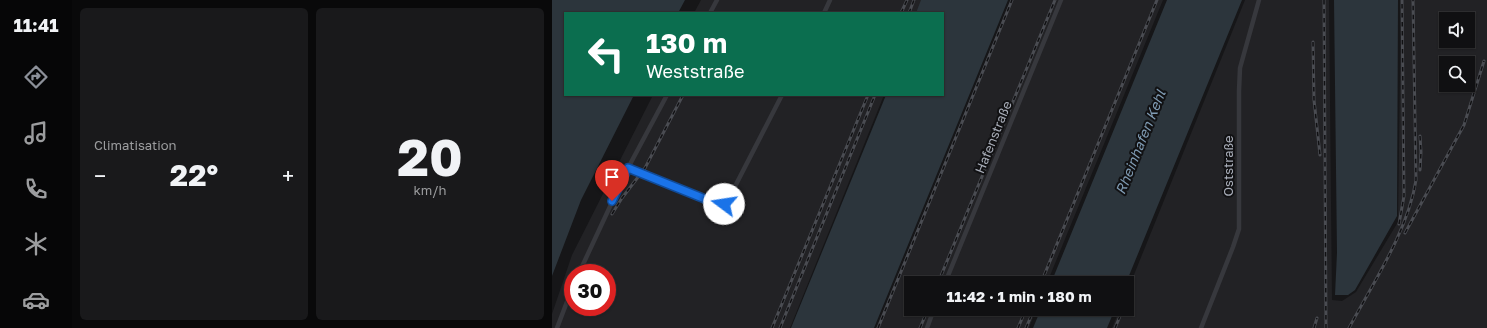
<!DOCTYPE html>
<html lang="fr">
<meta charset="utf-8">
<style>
:root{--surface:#101012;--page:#19191b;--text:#f1f3f6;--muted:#9c9d9f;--line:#303032;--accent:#8c9099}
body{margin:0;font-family:"Golos Text",sans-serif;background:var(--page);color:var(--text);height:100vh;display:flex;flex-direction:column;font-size:15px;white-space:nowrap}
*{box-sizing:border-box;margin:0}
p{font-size:13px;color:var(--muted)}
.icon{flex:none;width:22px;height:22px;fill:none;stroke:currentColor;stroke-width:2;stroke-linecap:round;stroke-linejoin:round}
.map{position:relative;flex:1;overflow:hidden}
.panel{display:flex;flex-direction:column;gap:8px;padding:8px;background:#09090a;width:480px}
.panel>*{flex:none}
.hud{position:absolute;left:12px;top:12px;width:380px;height:84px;border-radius:0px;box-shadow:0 1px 3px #0004,0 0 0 1px var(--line);background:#0b6e4f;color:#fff;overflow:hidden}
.controls{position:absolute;left:887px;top:12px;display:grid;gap:8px}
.controls a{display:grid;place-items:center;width:36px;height:36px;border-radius:0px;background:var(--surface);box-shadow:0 1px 3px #0004,0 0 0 1px var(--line);font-size:20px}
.speed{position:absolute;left:12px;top:264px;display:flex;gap:8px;font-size:20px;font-weight:700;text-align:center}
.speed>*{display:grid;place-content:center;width:52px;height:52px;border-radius:50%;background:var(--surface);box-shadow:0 1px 3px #0004,0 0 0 1px var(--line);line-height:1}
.speed .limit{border:6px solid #d22;background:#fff;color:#111}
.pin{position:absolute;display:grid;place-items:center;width:34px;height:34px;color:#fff;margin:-41px -17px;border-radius:50% 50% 50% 0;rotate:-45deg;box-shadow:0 0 4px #0007}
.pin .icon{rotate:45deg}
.me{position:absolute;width:44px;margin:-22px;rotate:284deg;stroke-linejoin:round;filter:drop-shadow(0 0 3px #0008)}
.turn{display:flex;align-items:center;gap:14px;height:84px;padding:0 16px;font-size:18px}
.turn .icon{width:52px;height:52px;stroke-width:2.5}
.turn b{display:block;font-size:28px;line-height:34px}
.big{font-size:30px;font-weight:700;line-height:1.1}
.panel .card{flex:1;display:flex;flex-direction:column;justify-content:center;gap:6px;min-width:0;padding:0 14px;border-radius:6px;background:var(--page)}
.panel .dial{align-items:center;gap:0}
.dial b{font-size:52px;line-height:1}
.heat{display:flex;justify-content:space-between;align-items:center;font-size:22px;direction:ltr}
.panel .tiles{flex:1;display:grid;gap:8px;grid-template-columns:repeat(2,1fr)}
.trip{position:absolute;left:352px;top:276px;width:230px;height:40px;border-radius:0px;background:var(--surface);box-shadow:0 1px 3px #0004,0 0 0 1px var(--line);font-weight:700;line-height:40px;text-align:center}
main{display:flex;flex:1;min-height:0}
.tabs{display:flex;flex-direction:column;width:72px;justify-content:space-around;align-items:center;background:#060607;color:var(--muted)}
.tabs .icon{width:28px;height:28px}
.tabs .active{color:var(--accent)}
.tabs b{font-size:18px;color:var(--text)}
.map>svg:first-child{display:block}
.built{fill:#222225;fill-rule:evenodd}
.water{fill:#2c353c}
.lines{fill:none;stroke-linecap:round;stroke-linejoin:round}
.minor{stroke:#37383d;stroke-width:4.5}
.rail-casing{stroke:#4a4c52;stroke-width:3}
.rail{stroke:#111113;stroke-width:1.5;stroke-dasharray:4.5;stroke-linecap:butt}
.route-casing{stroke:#114b97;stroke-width:10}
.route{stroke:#1a73e8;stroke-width:7}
.labels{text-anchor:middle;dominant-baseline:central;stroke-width:4;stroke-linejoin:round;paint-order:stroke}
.street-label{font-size:13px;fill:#a8adb8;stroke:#111113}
.water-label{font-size:14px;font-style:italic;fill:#7f9bb3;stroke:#111113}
</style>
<main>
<nav class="tabs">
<b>11:41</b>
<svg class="icon active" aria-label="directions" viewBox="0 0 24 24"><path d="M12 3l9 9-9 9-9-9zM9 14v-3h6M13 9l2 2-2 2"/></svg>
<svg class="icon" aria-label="music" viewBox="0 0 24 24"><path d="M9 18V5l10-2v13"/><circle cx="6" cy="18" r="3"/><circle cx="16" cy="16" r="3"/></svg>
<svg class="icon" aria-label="phone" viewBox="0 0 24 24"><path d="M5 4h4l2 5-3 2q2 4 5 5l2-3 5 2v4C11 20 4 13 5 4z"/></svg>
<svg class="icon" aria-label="climate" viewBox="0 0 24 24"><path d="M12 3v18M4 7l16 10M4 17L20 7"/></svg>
<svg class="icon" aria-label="car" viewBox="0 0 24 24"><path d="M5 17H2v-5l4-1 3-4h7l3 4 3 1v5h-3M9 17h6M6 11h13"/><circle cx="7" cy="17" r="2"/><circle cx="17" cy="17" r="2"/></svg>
</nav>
<section class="panel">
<div class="tiles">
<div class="card"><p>Climatisation</p>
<div class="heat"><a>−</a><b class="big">22°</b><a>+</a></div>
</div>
<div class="card dial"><b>20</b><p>km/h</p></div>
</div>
</section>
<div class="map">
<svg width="935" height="328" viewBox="0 0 935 328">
<rect width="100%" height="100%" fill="#161618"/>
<path class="built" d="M149 0H370L365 13H142Z
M459 0H611L495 283H359V309H484L477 328H324Z
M693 0H777L780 300 790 301 804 292 846 222 849 0H935V328H560L568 309H575V292ZM894 19H916V41H894ZM894 63H916V85H894Z
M101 95H332L238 328H0V314L20 255ZM21 273H55V307H21Z"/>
<path class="water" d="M0 0H133L126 13H13V95H82L29 200 0 276Z
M369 0H456L322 328H239L334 95H391V13H364Z
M615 0H690L574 283H499Z
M782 0H846L845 216 803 290 796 295H783L785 253Z
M489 309H563L555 328H481Z"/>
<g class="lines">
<path class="minor" d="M158 13 165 0
M272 13 278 0
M76 168 163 203 172 204 176 200 230 95
M27 273 76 168 115 95
M393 283 509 0
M5 328 21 286
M375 328 382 309
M649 328 681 247 687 229V91L688 68 707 0"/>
<defs>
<path id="rail" d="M772 0 774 328
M349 13 355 0
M357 13 362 0
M761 42 762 100 768 155
M868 136 869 152 868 170
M60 214 70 198 93 168 131 95
M847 224 852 196 850 0
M853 233 912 125 932 61
M386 283 503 0
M489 283 605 0
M220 328 316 95
M228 328 323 95
M326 328 460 0
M368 328 376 309
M466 328 474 309
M474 328 482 309
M563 328 571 309
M762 328 765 318
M797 328C821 283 856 231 864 180L861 0"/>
</defs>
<use href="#rail" class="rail-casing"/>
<use href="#rail" class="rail"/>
</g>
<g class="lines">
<defs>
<path id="route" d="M60 201 76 168 163 203 172 204"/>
</defs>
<use href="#route" class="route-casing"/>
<use href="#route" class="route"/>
</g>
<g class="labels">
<g class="street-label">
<text transform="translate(441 137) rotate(-68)">Hafenstraße</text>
<text transform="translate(676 166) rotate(-90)">Oststraße</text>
</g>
<g class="water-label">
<text transform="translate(588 142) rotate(-68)">Rheinhafen Kehl</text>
</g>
</g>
</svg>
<div class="controls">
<a><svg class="icon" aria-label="sound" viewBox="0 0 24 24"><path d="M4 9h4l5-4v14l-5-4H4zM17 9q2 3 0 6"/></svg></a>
<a><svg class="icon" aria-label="search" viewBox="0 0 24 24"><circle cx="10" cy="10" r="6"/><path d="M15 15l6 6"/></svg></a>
</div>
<div class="speed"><div class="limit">30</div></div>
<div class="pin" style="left:60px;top:201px;background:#d93025"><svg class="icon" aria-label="arrive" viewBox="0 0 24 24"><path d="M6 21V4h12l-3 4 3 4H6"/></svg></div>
<svg class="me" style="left:172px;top:204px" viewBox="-20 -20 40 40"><circle r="19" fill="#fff"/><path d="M0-13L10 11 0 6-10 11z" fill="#1a73e8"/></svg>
<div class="trip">11:42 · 1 min · 180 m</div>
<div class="hud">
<div class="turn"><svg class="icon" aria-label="left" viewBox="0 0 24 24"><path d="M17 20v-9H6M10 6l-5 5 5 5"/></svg><div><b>130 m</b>Weststraße</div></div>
</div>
</div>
</main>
